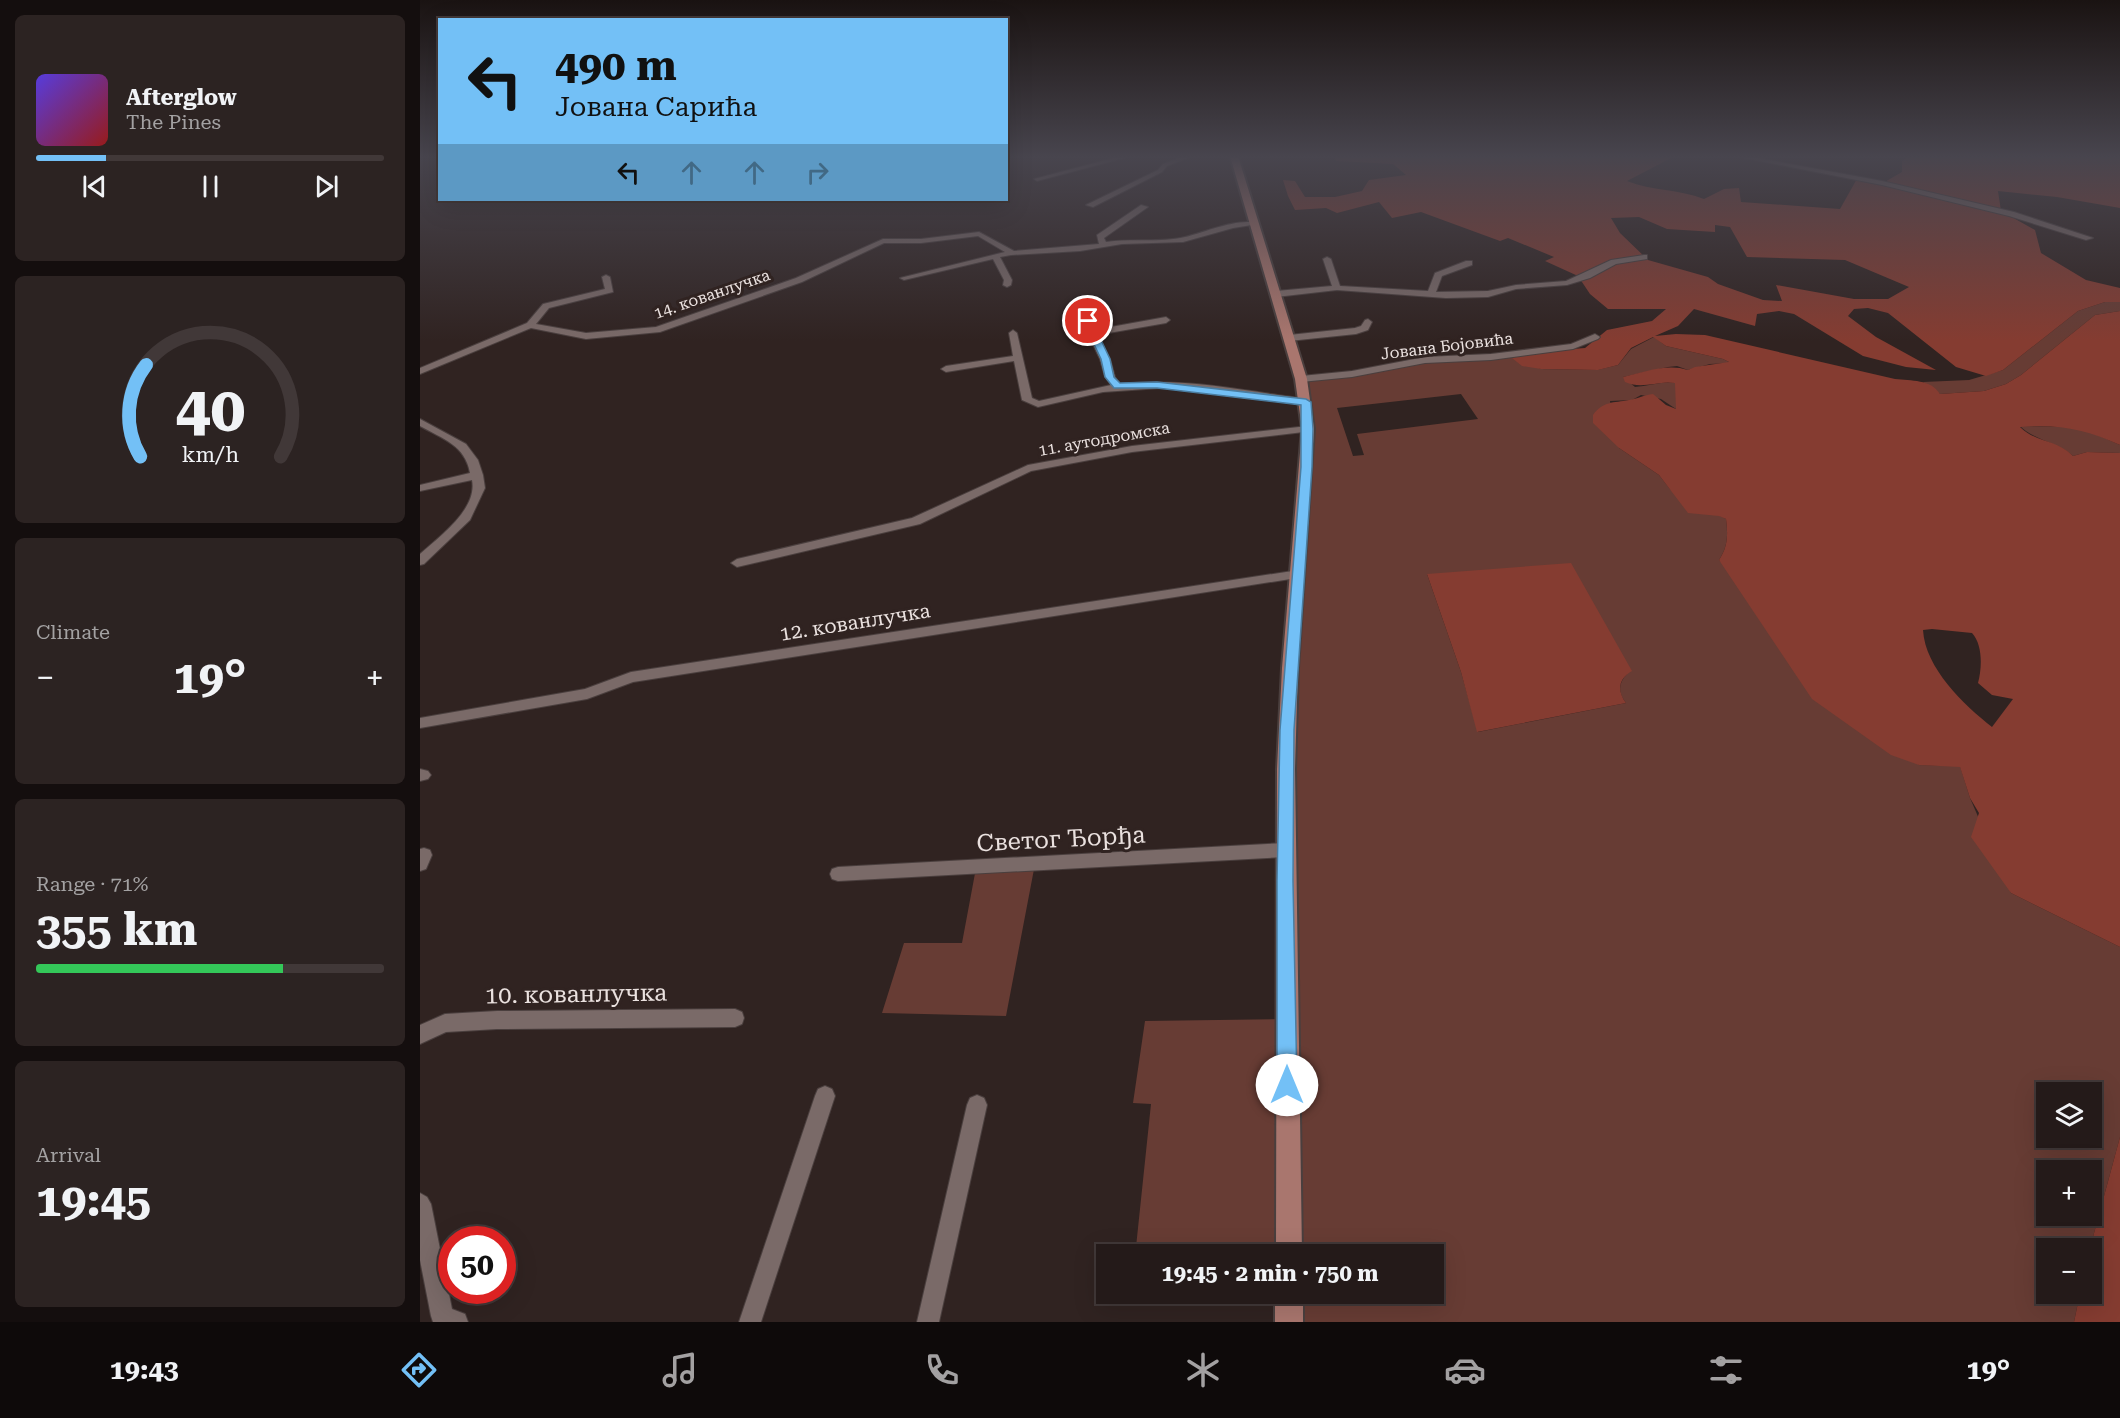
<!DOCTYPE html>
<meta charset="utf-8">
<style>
:root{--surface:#241a19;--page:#2c2322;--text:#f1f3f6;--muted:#a3a1a2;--line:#413838;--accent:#73c0f6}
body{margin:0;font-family:"Roboto Serif",serif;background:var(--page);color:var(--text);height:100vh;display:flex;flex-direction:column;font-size:22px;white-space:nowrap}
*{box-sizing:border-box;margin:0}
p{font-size:20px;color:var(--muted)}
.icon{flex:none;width:33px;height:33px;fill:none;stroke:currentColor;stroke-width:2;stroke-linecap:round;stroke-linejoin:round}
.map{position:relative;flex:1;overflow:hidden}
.side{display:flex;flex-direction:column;gap:15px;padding:15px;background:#140e0e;width:420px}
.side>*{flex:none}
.hud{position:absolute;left:18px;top:18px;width:570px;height:183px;border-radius:0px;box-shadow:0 6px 24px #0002,0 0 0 2px var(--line);background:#73c0f6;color:#111;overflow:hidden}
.buttons{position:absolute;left:1616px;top:1082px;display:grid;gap:12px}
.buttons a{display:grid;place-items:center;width:66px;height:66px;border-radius:0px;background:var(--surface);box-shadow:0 6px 24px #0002,0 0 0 2px var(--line);font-size:30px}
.speed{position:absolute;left:18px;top:1226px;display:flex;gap:12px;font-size:30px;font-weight:700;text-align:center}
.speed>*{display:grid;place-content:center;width:78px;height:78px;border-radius:50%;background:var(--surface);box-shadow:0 6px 24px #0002,0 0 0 2px var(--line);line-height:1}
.speed .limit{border:9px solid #d22;background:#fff;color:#111}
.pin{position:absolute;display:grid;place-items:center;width:51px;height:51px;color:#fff;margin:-26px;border:3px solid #fff;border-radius:50%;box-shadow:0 2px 6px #0007}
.me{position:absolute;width:66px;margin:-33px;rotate:0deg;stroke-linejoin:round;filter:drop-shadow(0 0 4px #0008)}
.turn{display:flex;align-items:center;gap:21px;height:126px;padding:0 18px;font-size:27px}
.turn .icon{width:78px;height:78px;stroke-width:2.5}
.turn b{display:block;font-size:42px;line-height:51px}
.lanes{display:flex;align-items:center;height:57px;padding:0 18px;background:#0003;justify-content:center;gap:30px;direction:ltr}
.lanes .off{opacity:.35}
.big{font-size:45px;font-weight:700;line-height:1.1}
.side .tile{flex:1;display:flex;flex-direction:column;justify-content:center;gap:9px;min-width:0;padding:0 21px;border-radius:9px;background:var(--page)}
.side .dial{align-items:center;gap:0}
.dial svg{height:156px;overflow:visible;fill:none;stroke:var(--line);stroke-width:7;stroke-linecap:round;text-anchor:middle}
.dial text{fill:var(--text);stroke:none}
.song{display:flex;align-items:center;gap:18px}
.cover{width:72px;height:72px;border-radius:9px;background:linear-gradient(135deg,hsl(250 70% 55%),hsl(0 70% 35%))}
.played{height:6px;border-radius:3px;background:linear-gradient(90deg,var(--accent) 20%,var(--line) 20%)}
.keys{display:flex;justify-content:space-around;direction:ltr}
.heat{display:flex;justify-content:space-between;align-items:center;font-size:33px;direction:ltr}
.charge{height:9px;border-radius:4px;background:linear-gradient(90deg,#34c759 71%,var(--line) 0)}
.trip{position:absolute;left:676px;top:1244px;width:348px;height:60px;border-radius:0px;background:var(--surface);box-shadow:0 6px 24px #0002,0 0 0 2px var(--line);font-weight:700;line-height:60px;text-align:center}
.tabs{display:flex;height:96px;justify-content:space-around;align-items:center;background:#0e0a0a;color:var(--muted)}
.tabs .icon{width:42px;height:42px}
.tabs .active{color:var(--accent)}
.tabs b{font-size:27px;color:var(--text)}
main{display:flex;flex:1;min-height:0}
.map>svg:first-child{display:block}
.green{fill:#673c34;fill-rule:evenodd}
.forest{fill:#853c31;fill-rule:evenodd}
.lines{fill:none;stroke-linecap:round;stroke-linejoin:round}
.minor-casing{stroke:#4a3f3e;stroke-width:2}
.major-casing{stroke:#4a3f3e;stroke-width:4}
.minor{fill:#7a6a68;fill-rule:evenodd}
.major{fill:#a9766e;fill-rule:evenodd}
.route{fill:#73c0f6;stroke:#4b7da0;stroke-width:1.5}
.labels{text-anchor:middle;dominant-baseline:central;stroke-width:6;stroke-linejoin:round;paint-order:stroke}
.far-street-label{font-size:16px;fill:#eae1df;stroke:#302321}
.street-label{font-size:20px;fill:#eae1df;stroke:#302321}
.near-street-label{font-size:24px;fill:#eae1df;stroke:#302321}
</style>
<main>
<section class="side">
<div class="tile">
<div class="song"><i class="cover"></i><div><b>Afterglow</b><p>The Pines</p></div></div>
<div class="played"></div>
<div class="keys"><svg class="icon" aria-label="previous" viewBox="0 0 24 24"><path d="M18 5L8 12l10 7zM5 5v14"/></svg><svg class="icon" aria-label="pause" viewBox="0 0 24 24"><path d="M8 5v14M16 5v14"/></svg><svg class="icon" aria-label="next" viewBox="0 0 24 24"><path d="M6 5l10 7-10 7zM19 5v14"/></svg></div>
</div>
<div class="tile dial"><svg viewBox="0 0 100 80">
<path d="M14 69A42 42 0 1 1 86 69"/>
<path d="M14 69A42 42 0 0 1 17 22" stroke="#73c0f6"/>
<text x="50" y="56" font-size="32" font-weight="700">40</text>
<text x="50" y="72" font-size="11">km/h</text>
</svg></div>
<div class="tile"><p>Climate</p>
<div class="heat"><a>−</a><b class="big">19°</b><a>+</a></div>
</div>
<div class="tile"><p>Range · 71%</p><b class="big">355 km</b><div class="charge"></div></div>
<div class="tile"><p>Arrival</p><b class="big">19:45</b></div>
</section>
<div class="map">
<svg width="1700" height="1322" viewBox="0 0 1700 1322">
<rect width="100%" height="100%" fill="#302321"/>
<path class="green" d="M1685 302H1700V311L1675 315 1601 375 1586 384 1564 391 1520 394 1503 382 1549 380 1583 370 1658 311Z
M1234 337 1246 346 1303 359 1311 363 1290 364 1268 370 1257 366 1248 367 1203 377 1215 387C1228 386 1243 381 1256 383V409L1241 399 1221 395 1212 400 1190 401 1199 448 1239 475 1250 489 1306 519C1308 534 1308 547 1299 560L1499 765 1540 766 1550 798 1591 893 1700 947V1137L1670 1248H1626V1293H1660L1654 1322H869V1293H1014V1254H806L716 1247 731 1104 713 1103 725 1021 866 1019 865 881 887 467 881 379 1006 360 1101 353 1092 357 1121 369 1177 370 1198 365 1211 349ZM1041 394 1058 419 937 434 944 455 933 456 917 408ZM1007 574 1207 674C1198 683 1198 693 1206 703L1058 732 1041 672ZM1626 1092H1671V1137H1626ZM1626 1170H1671V1215H1626Z
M1600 426 1653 427 1671 432 1700 445V453L1667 452 1653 456C1638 442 1615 441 1600 426Z
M615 864 586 1016 462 1013 484 943H542L556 868Z"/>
<path class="forest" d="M914 156H1255L1207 181C1232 191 1259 189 1284 199L1304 189 1319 188 1321 202 1420 209 1438 177 1463 183 1482 172V161L1489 156H1700V208L1637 197 1578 191 1581 211 1615 230 1621 253 1666 280 1700 288V302H1685L1658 311 1583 370 1566 376 1536 367 1468 313 1448 308 1434 309 1428 316 1456 337 1516 370 1486 367 1443 356 1374 314 1359 311 1337 314 1335 326 1274 309 1258 326 1235 336 1256 334 1285 335 1475 379C1491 381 1511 379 1520 394L1564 391 1586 384 1601 375 1675 315 1700 311V445C1665 429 1639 424 1600 427 1616 443 1636 439 1653 456L1667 452 1700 453V947L1591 893 1551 837 1559 813 1550 798 1540 767 1499 765 1471 755 1392 699 1299 560C1308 547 1308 534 1306 519L1299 516 1268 513 1239 475 1199 448 1173 423V415C1183 401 1193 403 1209 400 1217 399 1224 395 1233 394L1246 405 1256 409 1255 383C1238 380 1223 390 1205 382L1203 377C1224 372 1247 363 1268 370L1275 367 1309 362 1303 359 1246 346 1233 337 1211 348 1198 365 1178 370 1121 369 1102 366 1092 358 1101 353 1165 348 1187 330 1232 321 1246 309H1188L1170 294 1158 276 1125 261 1134 257 1088 238 1080 241 1001 212 972 218 959 202 917 213 906 208 875 210 868 196 863 180 875 181 885 197H915L942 191 949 180 986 175 973 164 916 161ZM1219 217 1247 229 1295 232V225L1310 227 1327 257 1425 260 1489 287 1468 299H1434L1356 285 1362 301 1343 300 1298 284 1288 277 1228 260 1200 233 1191 218ZM1512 629 1552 633C1563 645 1562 668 1558 683L1572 695 1593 699 1572 727C1544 705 1505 668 1503 630Z
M1151 563 1212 671C1198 679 1197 691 1206 703L1057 732 1041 672 1007 574Z
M1700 1137V1322H1654L1660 1293H1671L1670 1248Z"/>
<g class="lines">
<defs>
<path id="minor" d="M701 156H712L617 181 614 179Z
M764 156H773L747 166 742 172 673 207 666 205 738 170 743 164Z
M1314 156H1327L1462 181 1594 212 1673 238 1666 240 1589 216 1462 185Z
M721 205 728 207 684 238 686 242C712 238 740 243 765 237 782 233 823 216 838 224L813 228 763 242 702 244 660 251 591 255 580 257 592 280 591 285 587 287 583 285 584 280 573 259 484 280 480 278 585 252 558 236 501 243H464L382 282 240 332 166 339 111 328 0 374V368L107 323 123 304 185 289 182 277 186 275 190 277 193 292 129 308 116 324 166 333 236 327 376 278 463 239H501L559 232 594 251 679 244 677 235Z
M1224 255H1227V259L1196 264 1170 278 1147 285 1096 289 1068 297 1026 298 917 290 856 297 852 294 856 291 912 286 903 259 907 257 911 259 920 286 1008 291 1015 273 1046 261H1052V265L1022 276 1016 292 1068 291 1096 285 1146 281 1191 260Z
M671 306 675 309 672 321 674 330 746 317 750 320 746 323 677 335 690 359 695 377 700 384C763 377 824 391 886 399L891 402 886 405 782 390 741 388 683 392 618 407 602 400 594 361 526 372 521 369 526 366 593 356 589 333 593 330 597 333 612 398 619 401 691 385 685 377 680 359 665 328 664 321 667 309Z
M948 319 952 322 948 330 936 334 869 341 864 338 869 335 935 328 941 326 945 320Z
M1175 334 1180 337 1178 339 1153 349 1071 360 1005 363 932 377 881 382 876 379 881 376 932 371 1005 357 1071 354 1151 344Z
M0 419 46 444 58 460 63 475 65 488 50 520 4 564 0 565V554C19 537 58 509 52 480L0 491V485L50 473C45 445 23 439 0 426Z
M888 426 893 429 892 431 712 452 611 471 500 524 317 567 311 563 317 559 492 518 608 465 712 446Z
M879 570 885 574 883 577 213 682 167 699 0 728V718L165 689 211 672Z
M0 769 8 771 11 775 8 779 0 781Z
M866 843 872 845 874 850 872 855 866 857 418 881 412 879 410 874 412 869 418 867Z
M4 848 10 850 12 855 6 869 0 871V849Z
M315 1009 322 1012 324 1018 322 1024 315 1027 77 1029 26 1032 0 1044V1025L25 1014 77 1011Z
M405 1086 412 1089 415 1096 341 1322H319L395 1096 398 1089Z
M557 1095 564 1098 567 1105 519 1322H497L547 1105 550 1098Z
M0 1193 7 1197 11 1204 32 1309 45 1314 48 1322H13L11 1316 0 1260Z"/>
<path id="major" d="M810 156H818L887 379 894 429 878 668 875 769 882 1254H856L857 769 862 668 882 429 875 379Z
M855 1293H883V1322H855Z"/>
</defs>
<use href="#minor" class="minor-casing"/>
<use href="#major" class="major-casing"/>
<use href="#minor" class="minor"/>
<use href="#major" class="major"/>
</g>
<linearGradient id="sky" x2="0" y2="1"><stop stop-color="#1a1312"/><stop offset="0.46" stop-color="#48454e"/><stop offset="1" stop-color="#48454e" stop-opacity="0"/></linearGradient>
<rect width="1700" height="341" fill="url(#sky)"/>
<path class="route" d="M665 319 672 321 690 359 694 377 700 383 737 382 886 399 891 402 893 429 892 467 874 730 873 881 877 1085 874 1092 867 1095 860 1092 857 1085V881L860 730 881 467V405L737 388H694L685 377 681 359 663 321Z"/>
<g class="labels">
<g class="far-street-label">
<text transform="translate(292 294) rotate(-19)">14. кованлучка</text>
<text transform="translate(1027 346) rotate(-7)">Јована Бојовића</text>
<text transform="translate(684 439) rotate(-10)">11. аутодромска</text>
</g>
<g class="street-label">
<text transform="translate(435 622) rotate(-9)">12. кованлучка</text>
</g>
<g class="near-street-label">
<text transform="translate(641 839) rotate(-3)">Светог Ђорђа</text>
<text transform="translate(156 994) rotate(-1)">10. кованлучка</text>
</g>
</g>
</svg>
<div class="buttons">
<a><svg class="icon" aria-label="layers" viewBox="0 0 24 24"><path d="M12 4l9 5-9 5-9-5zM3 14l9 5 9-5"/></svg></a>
<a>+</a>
<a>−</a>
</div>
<div class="speed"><div class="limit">50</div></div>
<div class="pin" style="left:668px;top:321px;background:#d93025"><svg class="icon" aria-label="arrive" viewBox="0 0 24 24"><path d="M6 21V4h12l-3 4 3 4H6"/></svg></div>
<svg class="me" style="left:867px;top:1085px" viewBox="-20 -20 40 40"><circle r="19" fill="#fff"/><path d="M0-13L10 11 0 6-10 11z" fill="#73c0f6"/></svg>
<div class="trip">19:45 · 2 min · 750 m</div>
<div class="hud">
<div class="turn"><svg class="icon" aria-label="left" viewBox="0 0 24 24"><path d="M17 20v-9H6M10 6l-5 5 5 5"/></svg><div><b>490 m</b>Јована Сарића</div></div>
<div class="lanes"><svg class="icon" aria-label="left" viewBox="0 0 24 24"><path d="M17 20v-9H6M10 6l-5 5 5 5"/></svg><svg class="icon off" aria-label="ahead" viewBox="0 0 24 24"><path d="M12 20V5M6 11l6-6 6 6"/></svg><svg class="icon off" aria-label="ahead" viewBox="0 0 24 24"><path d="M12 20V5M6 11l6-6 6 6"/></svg><svg class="icon off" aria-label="right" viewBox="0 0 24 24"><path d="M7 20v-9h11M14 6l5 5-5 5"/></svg></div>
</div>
</div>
</main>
<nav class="tabs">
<b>19:43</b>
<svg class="icon active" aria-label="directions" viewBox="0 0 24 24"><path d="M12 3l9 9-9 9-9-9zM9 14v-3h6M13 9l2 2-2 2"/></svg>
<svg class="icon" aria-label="music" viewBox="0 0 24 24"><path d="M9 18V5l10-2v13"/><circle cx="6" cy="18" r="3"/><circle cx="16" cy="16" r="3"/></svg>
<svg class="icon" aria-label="phone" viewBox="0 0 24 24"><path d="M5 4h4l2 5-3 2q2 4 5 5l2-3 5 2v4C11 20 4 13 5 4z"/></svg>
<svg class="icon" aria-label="climate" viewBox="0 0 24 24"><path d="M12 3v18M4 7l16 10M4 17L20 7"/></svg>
<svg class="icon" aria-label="car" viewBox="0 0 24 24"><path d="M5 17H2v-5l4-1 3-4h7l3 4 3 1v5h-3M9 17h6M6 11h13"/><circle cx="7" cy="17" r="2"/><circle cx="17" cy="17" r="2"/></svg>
<svg class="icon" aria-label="filters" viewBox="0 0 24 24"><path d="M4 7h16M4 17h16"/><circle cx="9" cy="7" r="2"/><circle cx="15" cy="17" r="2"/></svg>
<b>19°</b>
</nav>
